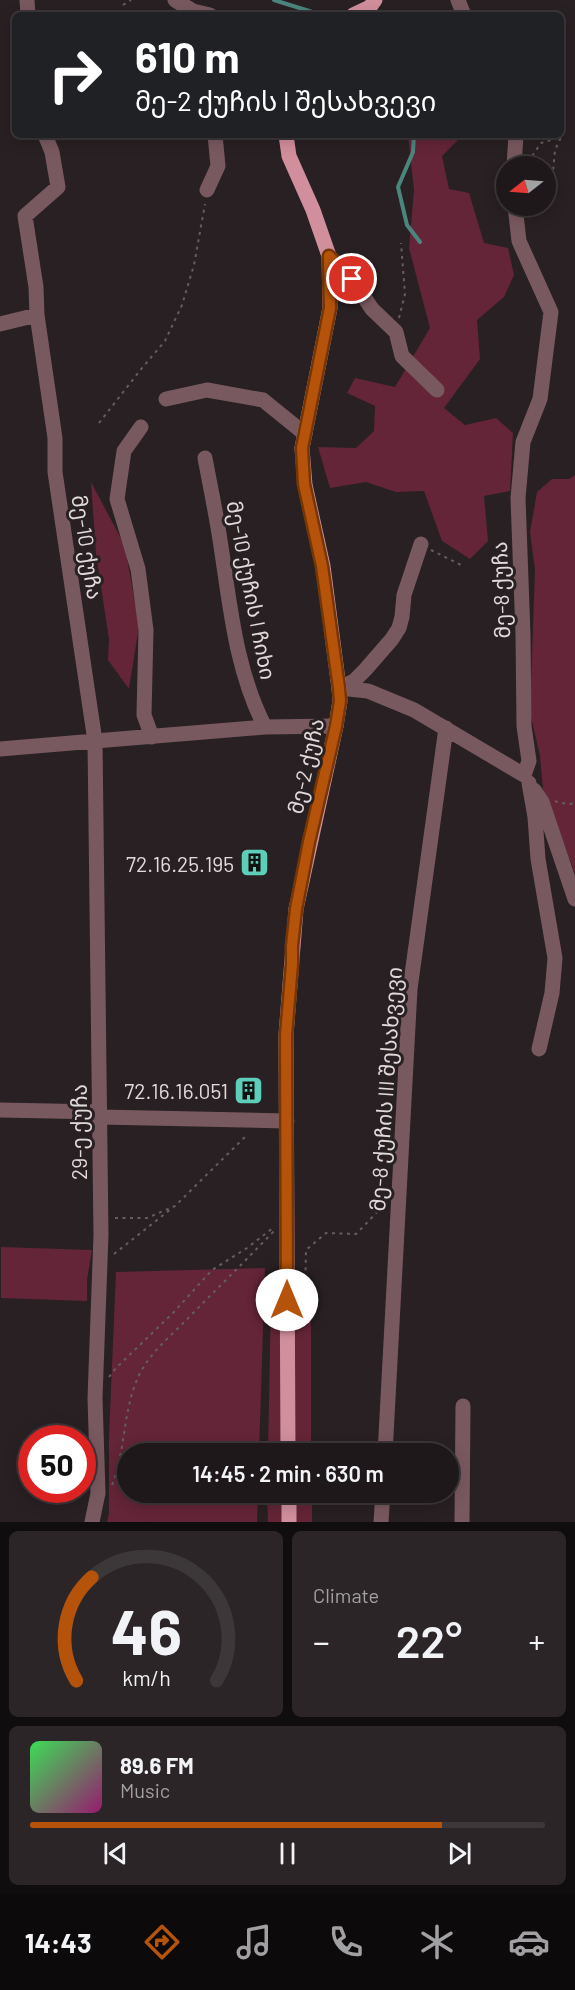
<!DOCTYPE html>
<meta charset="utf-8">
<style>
:root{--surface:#1e181a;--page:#2b2527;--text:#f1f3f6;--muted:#a1a0a2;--line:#3c3739;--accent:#b45309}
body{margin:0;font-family:Barlow,"Noto Sans Georgian",sans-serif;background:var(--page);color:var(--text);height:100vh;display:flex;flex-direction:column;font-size:22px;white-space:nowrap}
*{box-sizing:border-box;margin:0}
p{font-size:20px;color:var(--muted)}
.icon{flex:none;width:33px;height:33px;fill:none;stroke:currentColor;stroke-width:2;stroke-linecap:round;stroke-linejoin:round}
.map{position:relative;height:1522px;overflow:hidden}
.sheet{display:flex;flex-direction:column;gap:9px;padding:9px;background:#100d0e;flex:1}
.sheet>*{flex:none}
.top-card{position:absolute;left:12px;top:12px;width:552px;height:126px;border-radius:9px;box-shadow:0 3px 15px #0003,0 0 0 2px var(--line);background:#202124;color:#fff;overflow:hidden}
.needle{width:39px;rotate:253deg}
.buttons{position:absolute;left:496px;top:156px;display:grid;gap:12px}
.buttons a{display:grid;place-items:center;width:60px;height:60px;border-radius:50%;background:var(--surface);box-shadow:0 3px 15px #0003,0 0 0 2px var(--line);font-size:30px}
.speed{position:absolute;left:18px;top:1425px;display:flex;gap:12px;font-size:30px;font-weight:700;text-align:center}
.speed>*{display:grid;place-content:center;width:78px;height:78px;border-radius:50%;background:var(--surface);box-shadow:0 3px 15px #0003,0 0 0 2px var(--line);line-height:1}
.speed .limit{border:9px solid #d22;background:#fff;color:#111}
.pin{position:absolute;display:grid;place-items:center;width:51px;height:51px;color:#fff;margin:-26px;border:3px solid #fff;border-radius:50%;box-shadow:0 2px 6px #0007}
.me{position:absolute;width:66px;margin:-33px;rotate:0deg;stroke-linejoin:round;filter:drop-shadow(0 0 4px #0008)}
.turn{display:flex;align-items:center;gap:21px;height:126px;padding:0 24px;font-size:27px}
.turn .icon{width:78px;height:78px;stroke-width:2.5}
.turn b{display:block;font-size:42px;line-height:51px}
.big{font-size:45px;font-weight:600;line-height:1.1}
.sheet .card{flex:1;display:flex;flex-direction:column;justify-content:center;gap:9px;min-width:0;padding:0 21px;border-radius:9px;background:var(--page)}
.sheet .dial{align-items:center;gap:0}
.dial svg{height:156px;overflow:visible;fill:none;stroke:var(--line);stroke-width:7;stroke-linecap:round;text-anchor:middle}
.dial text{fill:var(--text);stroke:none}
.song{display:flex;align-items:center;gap:18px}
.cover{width:72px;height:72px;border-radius:9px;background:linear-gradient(135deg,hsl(130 70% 55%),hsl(320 70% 35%))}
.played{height:6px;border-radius:3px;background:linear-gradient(90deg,var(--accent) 80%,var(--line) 80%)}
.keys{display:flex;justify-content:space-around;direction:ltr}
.heat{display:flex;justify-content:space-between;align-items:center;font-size:33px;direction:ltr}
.sheet .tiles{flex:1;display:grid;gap:9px;grid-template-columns:1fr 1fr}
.card:last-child{grid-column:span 2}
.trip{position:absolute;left:117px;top:1443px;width:342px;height:60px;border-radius:30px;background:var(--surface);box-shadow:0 3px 15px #0003,0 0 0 2px var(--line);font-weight:600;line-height:60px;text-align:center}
.tab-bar{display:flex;height:96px;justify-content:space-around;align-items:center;background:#0c0a0a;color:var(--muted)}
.tab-bar .icon{width:42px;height:42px}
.tab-bar .current{color:var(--accent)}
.tab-bar b{font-size:27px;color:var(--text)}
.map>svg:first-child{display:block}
.green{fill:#632537}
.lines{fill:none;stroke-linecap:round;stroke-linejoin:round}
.stream{stroke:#4b867d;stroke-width:4}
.path{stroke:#655e60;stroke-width:2;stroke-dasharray:3 4.5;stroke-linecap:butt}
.minor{stroke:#795960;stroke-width:15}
.major{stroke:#d18e9d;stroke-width:15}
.route-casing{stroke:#753606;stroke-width:15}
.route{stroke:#b45309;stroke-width:10}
.labels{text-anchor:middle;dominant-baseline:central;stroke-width:6;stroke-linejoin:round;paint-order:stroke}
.street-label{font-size:21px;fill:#e0dadb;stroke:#282022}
.poi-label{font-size:21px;fill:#e0dadb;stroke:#282022;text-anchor:end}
</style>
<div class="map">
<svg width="575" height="1522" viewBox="0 0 575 1522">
<rect width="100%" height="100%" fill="#282022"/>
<path class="green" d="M408 135H463L442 156 449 189 469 193 484 243 508 248 514 275 504 297 477 320 480 359 444 408 465 425 496 418 513 433 510 491 484 496 488 541 470 559 442 541 424 491 396 492 366 482 330 488 318 447 356 448 374 431 375 406 347 393 355 378 395 387 430 328 409 248 414 190Z
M575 475V873L543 789 540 756 530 712 535 570 530 532 537 492 552 479H569Z
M91 482 125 546 139 626 129 689 108 660 109 639 96 554Z
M1 1247 92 1250 87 1280V1301L1 1298Z
M265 1268 259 1453 128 1454V1492L258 1493 257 1522H107L109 1514V1436L116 1272Z
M281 1294 283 1453 268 1454 271 1295Z
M294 1311 311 1315V1453H295Z
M267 1493H284V1522H268Z
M295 1493H312V1522H295Z"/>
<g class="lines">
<path class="stream" d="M274 0 322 15
M414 135 413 152 398 187 407 225 420 242"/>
<path class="path" d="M123 5 131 0
M528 162 541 143 561 137 555 150 552 182
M399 318 405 294 401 243
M99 423 142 368 165 341 182 305 194 265 205 204
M431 550 461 565
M555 801 560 803 575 804
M115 1218H147L175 1206 248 1134
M114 1254 171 1209
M300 1299 305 1290 306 1250 326 1233 356 1234 384 1205
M109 1377 116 1368 173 1313 212 1270 247 1248 273 1228
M112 1485C125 1452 123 1415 136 1382 148 1352 173 1335 194 1312 221 1285 248 1258 275 1230"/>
<path class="minor" d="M27 0 28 15
M175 0 193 11 210 15
M458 0 464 15
M45 135 52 152 58 187 25 216 36 287 37 315 55 438V472L95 741 265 727 336 726
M514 166 516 135
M207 190 218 166 215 135
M515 206 519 241 551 312 540 399 523 442 518 498 523 634 524 726 529 761 524 775
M329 256 352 279 372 309 396 332 402 356 437 390
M0 324 37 315
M166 399 207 390 263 400 305 434
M141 427 124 451 117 499 138 569 146 630 144 715 152 737
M205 458C210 485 216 513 220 540 230 603 235 669 265 727
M339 688 368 691 414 710 524 775
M339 688 354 681 365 670 392 639 399 628 402 617 404 595 421 544
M0 749 95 741 101 1235 95 1398 98 1493 92 1522
M529 783 535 817 538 859 555 958 552 993 539 1049
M534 790 542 802 575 899
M0 1110 100 1112
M100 1117 287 1121
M385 1454 410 989 446 728
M381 1522 383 1492
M462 1522 463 1406"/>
<path class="major" d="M353 15 370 7 375 0
M286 135 289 156 313 210 329 256 330 308 302 448 305 485 323 566 339 688 340 701 336 726 296 909 286 1035 288 1454
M289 1492V1522"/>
</g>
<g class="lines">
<defs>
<path id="route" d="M287 1300 286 1035 292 964V946L296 909 309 842 336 726 340 701 339 688 322 566 304 484 302 448 330 308 329 256 352 279"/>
</defs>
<use href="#route" class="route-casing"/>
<use href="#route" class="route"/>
</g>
<defs>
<symbol id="building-square" viewBox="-11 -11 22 22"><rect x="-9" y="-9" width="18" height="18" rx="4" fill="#5dceb9" stroke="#282022"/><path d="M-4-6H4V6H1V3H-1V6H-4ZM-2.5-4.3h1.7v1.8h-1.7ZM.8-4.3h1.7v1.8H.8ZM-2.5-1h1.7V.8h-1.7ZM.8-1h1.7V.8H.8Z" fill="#111"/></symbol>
</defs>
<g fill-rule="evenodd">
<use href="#building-square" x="238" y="846" width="33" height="33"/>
<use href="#building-square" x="232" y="1074" width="33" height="33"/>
</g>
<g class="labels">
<g class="street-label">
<text transform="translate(88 547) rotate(81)">მე-10 ქუჩა</text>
<text transform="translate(252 590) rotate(79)">მე-10 ქუჩის I ჩიხი</text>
<text transform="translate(500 590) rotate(-92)">მე-8 ქუჩა</text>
<text transform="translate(305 766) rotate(-77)">მე-2 ქუჩა</text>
<text transform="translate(385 1089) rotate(-86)">მე-8 ქუჩის III შესახვევი</text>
<text transform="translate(78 1132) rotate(-90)">29-ე ქუჩა</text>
</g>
<g class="poi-label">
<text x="234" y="863">72.16.25.195</text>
<text x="228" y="1090">72.16.16.051</text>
</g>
</g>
</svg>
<div class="buttons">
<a><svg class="needle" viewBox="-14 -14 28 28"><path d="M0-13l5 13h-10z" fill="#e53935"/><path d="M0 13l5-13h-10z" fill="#a1a0a2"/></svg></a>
</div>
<div class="speed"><div class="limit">50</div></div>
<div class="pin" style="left:352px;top:279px;background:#d93025"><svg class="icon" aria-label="arrive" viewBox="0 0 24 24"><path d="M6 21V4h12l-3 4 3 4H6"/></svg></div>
<svg class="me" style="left:287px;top:1300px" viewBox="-20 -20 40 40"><circle r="19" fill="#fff"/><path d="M0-13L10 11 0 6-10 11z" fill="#b45309"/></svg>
<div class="trip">14:45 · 2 min · 630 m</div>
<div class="top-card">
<div class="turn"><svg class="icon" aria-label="right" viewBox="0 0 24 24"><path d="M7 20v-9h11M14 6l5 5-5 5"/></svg><div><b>610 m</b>მე-2 ქუჩის I შესახვევი</div></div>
</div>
</div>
<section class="sheet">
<div class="tiles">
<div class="card dial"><svg viewBox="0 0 100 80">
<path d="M14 69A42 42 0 1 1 86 69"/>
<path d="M14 69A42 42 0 0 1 22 16" stroke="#b45309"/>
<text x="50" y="56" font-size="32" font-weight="700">46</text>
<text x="50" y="72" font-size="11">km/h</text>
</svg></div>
<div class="card"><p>Climate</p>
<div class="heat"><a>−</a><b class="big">22°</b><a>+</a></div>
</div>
<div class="card">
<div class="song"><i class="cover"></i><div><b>89.6 FM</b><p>Music</p></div></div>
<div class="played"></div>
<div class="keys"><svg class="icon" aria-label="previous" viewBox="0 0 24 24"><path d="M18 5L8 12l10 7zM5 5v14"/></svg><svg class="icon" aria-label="pause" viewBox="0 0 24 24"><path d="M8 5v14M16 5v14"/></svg><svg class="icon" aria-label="next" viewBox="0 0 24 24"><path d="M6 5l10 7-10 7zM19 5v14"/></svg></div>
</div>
</div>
</section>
<nav class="tab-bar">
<b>14:43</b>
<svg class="icon current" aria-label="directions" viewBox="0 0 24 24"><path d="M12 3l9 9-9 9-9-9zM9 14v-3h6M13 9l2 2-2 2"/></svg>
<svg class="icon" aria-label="music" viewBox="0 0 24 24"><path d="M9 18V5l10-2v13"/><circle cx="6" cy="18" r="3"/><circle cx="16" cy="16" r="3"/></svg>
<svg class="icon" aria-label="phone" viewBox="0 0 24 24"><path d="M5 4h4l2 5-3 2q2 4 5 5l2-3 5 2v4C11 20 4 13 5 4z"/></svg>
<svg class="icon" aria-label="climate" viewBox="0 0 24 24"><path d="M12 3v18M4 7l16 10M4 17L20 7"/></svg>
<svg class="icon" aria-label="car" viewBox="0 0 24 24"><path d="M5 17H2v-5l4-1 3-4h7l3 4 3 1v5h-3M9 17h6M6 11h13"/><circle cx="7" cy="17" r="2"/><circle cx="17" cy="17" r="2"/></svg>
</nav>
